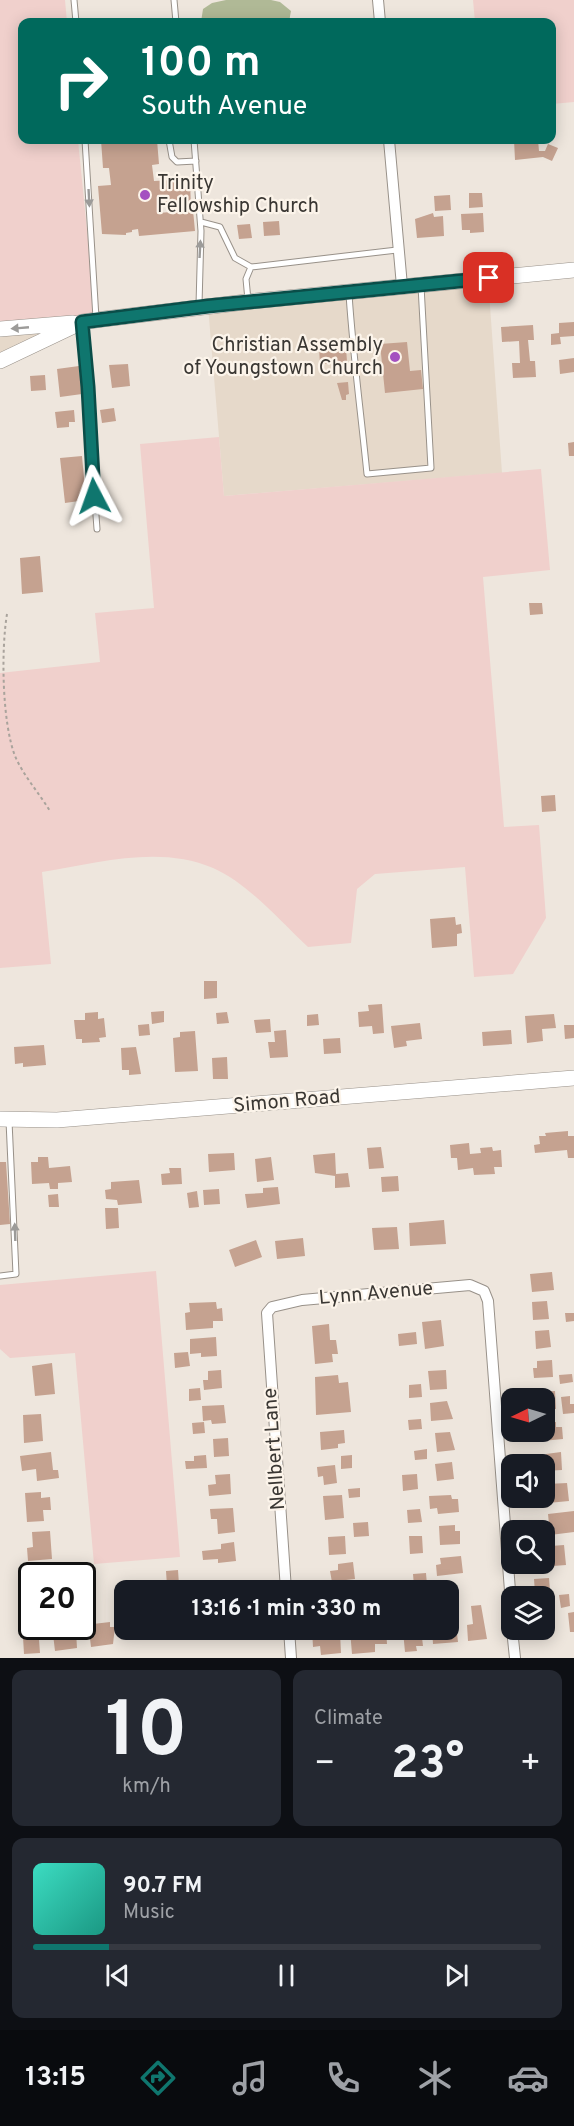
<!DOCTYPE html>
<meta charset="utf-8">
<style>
:root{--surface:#171b24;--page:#242831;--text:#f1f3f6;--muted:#9ea1a6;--line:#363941;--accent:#0f766e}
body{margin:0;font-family:Overpass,sans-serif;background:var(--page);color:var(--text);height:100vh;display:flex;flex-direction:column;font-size:22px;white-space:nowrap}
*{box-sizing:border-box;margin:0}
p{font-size:20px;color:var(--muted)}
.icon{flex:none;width:33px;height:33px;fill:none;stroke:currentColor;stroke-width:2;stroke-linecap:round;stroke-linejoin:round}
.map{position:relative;height:1658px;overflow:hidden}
.panel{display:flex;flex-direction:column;gap:12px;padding:12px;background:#0d0f14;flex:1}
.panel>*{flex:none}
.hud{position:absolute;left:18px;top:18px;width:538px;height:126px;border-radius:12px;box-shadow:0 3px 15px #0003;background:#00695c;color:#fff;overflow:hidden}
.needle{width:39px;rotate:265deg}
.buttons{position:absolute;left:501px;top:1388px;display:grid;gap:12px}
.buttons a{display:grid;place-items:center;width:54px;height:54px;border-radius:12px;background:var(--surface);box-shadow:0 3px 15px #0003;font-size:30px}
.speed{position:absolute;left:18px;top:1562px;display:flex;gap:12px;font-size:30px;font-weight:700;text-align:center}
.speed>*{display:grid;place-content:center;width:78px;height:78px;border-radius:50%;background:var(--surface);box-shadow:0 3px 15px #0003;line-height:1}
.speed .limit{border:3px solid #111;border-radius:9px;background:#fff;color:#111}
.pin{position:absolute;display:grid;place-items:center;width:51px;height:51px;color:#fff;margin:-26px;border-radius:12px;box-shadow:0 3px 9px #0006}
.me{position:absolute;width:66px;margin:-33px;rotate:356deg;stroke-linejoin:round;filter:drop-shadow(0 0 4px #0008)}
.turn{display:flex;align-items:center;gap:21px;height:126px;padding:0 24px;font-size:27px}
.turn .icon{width:78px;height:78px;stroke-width:2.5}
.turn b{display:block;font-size:42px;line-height:51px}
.big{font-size:45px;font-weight:700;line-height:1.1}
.panel .card{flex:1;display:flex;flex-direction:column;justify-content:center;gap:9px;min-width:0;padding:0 21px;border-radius:12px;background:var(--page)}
.panel .dial{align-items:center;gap:0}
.dial b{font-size:78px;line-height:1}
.song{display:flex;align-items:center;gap:18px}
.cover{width:72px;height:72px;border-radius:9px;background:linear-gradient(135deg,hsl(170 70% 55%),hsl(170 70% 35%))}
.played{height:6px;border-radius:3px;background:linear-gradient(90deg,var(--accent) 15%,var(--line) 15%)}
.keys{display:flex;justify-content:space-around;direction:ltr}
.heat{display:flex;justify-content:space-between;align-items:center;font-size:33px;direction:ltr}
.panel .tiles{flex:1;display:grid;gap:12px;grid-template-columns:1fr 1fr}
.card:last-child{grid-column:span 2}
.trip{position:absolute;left:114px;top:1580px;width:345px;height:60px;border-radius:12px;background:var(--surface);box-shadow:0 3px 15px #0003;font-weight:700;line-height:60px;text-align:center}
.tabs{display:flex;height:96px;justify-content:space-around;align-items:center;background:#090b0e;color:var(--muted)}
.tabs .icon{width:42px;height:42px}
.tabs .selected{color:var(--accent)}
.tabs b{font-size:27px;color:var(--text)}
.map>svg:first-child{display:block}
.built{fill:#e6d9ca}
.green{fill:#f0d0cc}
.water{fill:#b0b996}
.building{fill:#c5a290;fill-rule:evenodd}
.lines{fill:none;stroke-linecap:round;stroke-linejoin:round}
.lane-casing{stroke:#989189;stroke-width:7}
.street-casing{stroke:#989189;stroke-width:12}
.secondary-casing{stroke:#989189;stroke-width:16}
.path{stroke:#a9a39c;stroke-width:2;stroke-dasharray:3 3;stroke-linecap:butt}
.lane{stroke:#fff;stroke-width:5}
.street{stroke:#fff;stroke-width:10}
.secondary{stroke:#fff;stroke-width:15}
.oneway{fill:#9c9b99}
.route-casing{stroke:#0a4d48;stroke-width:15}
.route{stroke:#0f766e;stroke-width:10}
.poi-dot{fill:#a451c0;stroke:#fcf4ea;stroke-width:2}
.labels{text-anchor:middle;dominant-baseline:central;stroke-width:4.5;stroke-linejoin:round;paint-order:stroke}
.poi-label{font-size:20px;fill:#3a3733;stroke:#fcf4ea;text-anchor:start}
.street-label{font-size:20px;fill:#3a3733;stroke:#fcf4ea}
</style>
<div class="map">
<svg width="574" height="1658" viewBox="0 0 574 1658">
<rect width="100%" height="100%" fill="#eee6dd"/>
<path class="built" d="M488 278 502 473 224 496 208 306Z
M82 322 0 361V329Z"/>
<path class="green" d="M0 0H65L67 22H22V140H78L96 320 0 329Z
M473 0H574V102L552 104V22H475Z
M219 437 224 496 541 469 550 570 483 577 504 827 539 825 546 918 513 974 474 977 465 867 375 874 357 889 351 943 308 947C279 920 249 884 213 868 160 845 97 863 42 872L51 964 0 968V673L100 662 95 613 154 608 140 444Z
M156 1271 180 1557 94 1564 75 1353 10 1358 0 1349V1285Z"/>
<path class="water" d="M226 0H271L280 2 291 11 289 22H201L203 9 212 3Z"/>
<path class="building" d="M101 140H157L159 164 152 165 154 181 190 179 191 210H193L195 231 139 236 138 229 132 230V232L126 233V235L102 234 98 186 111 185 109 168H103ZM171 205V212L158 213 157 206Z
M514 140H538L539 151H545L548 144 558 148 552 161 543 157 515 160Z
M469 193H482L483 207 469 208Z
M450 195 451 210 435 211 434 196Z
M433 213 434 217 443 216 444 236 417 238 415 219Z
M483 213 484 232 470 233V230H462L461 214Z
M279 221 280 235 264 236 263 222Z
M250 224 252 238 239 239 237 225Z
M574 322V336L560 337 561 344 551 345V334L559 333V323Z
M533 325 534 340H528L530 361H535L536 377 513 378 512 363H520L519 341 502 342 501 327Z
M407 342 410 371 421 370 423 389 385 393 380 344Z
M346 347 347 362 320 364 319 348Z
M574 358V372L560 374 559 360Z
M128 364 130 386 112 388 109 365Z
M79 366 82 394 60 397 57 369Z
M45 375 46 390 31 391 30 376Z
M348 382 349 394 346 395V400H342L337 383Z
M114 408 116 421 102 423 100 410Z
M74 410 75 422H69V427L57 428 55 412Z
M574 442V456H569L568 443Z
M82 456 86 500 65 503 60 458Z
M40 556 43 592 22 594 20 558Z
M529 603H542L543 614 530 615Z
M555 795 556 811 542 812 541 796Z
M455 917 456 925 461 924 462 933 457 934V946L432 948 430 919Z
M204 981H217V998L204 999Z
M382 1004 384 1033 373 1034 372 1026 359 1027 358 1012 369 1011 368 1005Z
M164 1011V1022L152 1024 151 1012Z
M98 1012V1019L104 1018 106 1037 99 1038 100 1042 82 1043V1039H76L74 1020H85V1013Z
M227 1012 229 1023 217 1024 216 1013Z
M318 1014 319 1025 307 1026V1015Z
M554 1014 556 1028 542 1029 543 1041 527 1043 525 1016Z
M270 1019 271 1032 256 1033 254 1020Z
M420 1023 422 1039 406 1041 407 1046 394 1048 391 1026Z
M149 1024 150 1035 139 1036 138 1025Z
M564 1025H574V1038L565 1039Z
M286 1030 288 1057 270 1058 268 1042H275L274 1031Z
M511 1030 512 1044 483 1046 482 1032Z
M195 1031 198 1071 175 1072 173 1038 180 1037V1032Z
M340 1038 341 1053 324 1054 323 1039Z
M44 1045 46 1065 23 1067V1063L15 1064 14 1047Z
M136 1047 141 1074 129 1075V1070H122L121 1048Z
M227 1057 228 1079H213L212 1058Z
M568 1131V1136H574V1158H568L567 1150 535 1153 534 1145 540 1144 539 1136H546L545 1133Z
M469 1143 470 1154 481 1153 480 1148 492 1147 493 1151 501 1150 502 1167H494L495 1174 474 1175 473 1168 458 1170 457 1158H451L450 1145Z
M381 1147 384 1168 369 1169 367 1148Z
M234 1153 235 1170 209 1172 208 1154Z
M335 1153 336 1174 348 1173 350 1187 335 1188V1176L315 1173 313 1155Z
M38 1157H48L49 1168 70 1166 72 1182 58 1183V1189H50L49 1183 32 1184 31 1162H38Z
M271 1157 274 1180 257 1182 255 1159Z
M0 1162H6L10 1224 0 1225Z
M169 1168H181L182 1184 162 1185 161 1174 170 1173Z
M398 1176 399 1191 382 1192 381 1177Z
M139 1180 142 1203 118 1205 117 1200 106 1199 105 1190 111 1189V1182Z
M278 1187 280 1204 247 1208 245 1194 263 1193V1188Z
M219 1189 220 1204 204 1205 203 1190Z
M197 1191 199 1207 189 1208 187 1193Z
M58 1194 59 1207H49L48 1195Z
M105 1208H118L119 1228 106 1229Z
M444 1220 446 1244 410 1246 409 1223Z
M397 1227 399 1249 374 1250 372 1228Z
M303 1238 305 1256 277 1259 275 1241Z
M256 1240 262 1257 235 1267 229 1250Z
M552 1272 554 1290 532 1292 530 1274Z
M547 1301 549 1319 533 1320 532 1302Z
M216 1302 217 1309 222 1308 223 1321H213V1328L186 1330 185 1313 190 1312 189 1303Z
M565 1313H574V1321L566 1322Z
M441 1320 444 1346 425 1349 422 1322Z
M329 1324 330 1340H336L338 1354H332L333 1362 315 1364 312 1326Z
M549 1330 551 1347 536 1349 535 1331Z
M416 1332 417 1344 399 1346 398 1334Z
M216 1337 217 1356 201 1357V1353L190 1354V1339Z
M188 1352 190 1366 175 1368 174 1353Z
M552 1360 553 1377 534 1378 533 1368H537V1361Z
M52 1363 55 1394 35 1396 32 1366Z
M221 1370 222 1388 204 1390 203 1380H208V1371Z
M446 1370 447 1389 430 1390 428 1371Z
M572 1374 573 1382 560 1384 559 1375Z
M338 1375 339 1383 348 1382 351 1412 316 1415 315 1377Z
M421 1384 422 1397 409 1398V1385Z
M200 1388 201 1400 189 1401V1389Z
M555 1391 556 1409H544V1398H534V1392Z
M570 1396V1404H574V1413L563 1414 561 1397Z
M447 1401 453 1419 431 1421 430 1403Z
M224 1405 226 1423 212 1424 211 1420 203 1421 202 1406Z
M41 1414 43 1441 24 1443 23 1415Z
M421 1419 422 1429 409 1430 408 1420Z
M204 1422 205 1433 193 1434 192 1423Z
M556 1422V1427H562L563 1439 542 1441 544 1423Z
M344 1430 345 1443 338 1444V1448L321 1450 320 1432Z
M450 1432 455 1450 437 1452 435 1433Z
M228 1438 229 1456 214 1457 213 1439Z
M427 1449V1459L415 1460 414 1451Z
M51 1452 53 1470H58L59 1478 37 1481 36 1469 22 1471 20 1456Z
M561 1452 562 1470 544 1471V1464H540V1459H546V1454Z
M206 1455 207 1468 186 1469 185 1461H194V1456Z
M352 1455V1468L341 1469V1456Z
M452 1462 454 1479 437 1481 435 1464Z
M335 1465 337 1483 324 1485 323 1476 318 1477 317 1467Z
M230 1474 231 1494 209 1496 208 1485 216 1484 215 1475Z
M417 1474 418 1489 403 1491 402 1475Z
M567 1483 569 1501 548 1503 547 1484Z
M360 1488V1497L349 1498 348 1489Z
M41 1492V1498L50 1497 51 1510H43L44 1521 27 1522 25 1493Z
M342 1495 344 1518 325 1520 323 1496Z
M451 1495 452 1499H458L459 1512 438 1514 437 1508 430 1509 429 1496Z
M233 1508 235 1532 218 1534 217 1519H211L210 1509Z
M420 1509 422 1522 408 1523 407 1510Z
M574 1511V1532L550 1535 548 1514Z
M368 1522 369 1536 354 1537 353 1523Z
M455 1525V1531H460V1544L440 1545 439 1526Z
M50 1531 52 1559 28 1561 27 1548 33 1547 32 1532Z
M345 1536 346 1554 329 1555 328 1537Z
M409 1536H422L423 1553 410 1554Z
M234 1542 236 1561 218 1563V1559L203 1560 202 1551 221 1549V1544Z
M564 1545 566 1565 553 1566 551 1546Z
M461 1556 463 1573 437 1576 436 1565 441 1564 440 1558Z
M353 1562 355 1579 346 1580 347 1586 333 1588 330 1571 338 1570V1564Z
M56 1569V1575H30V1572Z
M178 1570 179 1585 167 1586 166 1571Z
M426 1573 427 1585 414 1586 413 1574Z
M549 1578 550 1591 535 1593 534 1579Z
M569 1594 570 1606 561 1608 559 1595Z
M90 1601 91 1615 82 1616V1602Z
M481 1605 487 1639 468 1641 467 1625 473 1624 471 1606Z
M574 1612V1632H570L568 1613Z
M544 1616H553L554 1632H549V1637L536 1638 535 1629H544Z
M22 1620H32V1626H38L40 1653 24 1654Z
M110 1622V1627H115L113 1644 91 1647 89 1630H93V1624Z
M456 1625 458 1642 433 1644 432 1629H448V1626Z
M196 1629H214L215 1633 196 1635Z
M312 1629H325V1634L340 1633 341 1653 321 1655 320 1646 313 1647Z
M368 1629 369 1636 378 1635V1630L386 1629 387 1644H375V1652L352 1654 350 1630Z
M421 1629 423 1646H416L417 1651 405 1652 403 1631Z
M76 1631 77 1648 55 1651 53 1634Z"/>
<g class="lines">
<defs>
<path id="lane" d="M74 0 76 22
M174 0 176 22
M85 140 96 318
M169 140 172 157 177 162 196 161
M194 140 201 231 199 305
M201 222 220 227 235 258 251 267
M349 294C353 355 361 414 367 474L431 468 421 286
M248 300 246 279 251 267 397 250
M82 324 97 529
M0 1276 16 1274 9 1121"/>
<path id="street" d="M378 0 380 22
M389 140 402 286
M286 1590 267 1313 272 1307 302 1300 470 1285 484 1291 488 1301 512 1617
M289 1629 291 1658
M512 1629 515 1658"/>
<path id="secondary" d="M0 329 73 323
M0 361 82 322 104 319 254 301 574 270
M0 1119 57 1120 574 1078"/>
</defs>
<use href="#lane" class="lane-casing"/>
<use href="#street" class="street-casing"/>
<use href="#secondary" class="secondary-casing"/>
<path class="path" d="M7 614C1 650 2 722 15 756 23 775 39 793 50 811"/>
<use href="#lane" class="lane"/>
<use href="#street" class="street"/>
<use href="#secondary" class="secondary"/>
</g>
<defs><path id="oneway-solid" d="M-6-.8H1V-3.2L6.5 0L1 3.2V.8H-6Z" transform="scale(1.5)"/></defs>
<g class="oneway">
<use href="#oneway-solid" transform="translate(89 198) rotate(87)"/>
<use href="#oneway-solid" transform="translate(200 249) rotate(-87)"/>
<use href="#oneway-solid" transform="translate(20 328) rotate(175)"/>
<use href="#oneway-solid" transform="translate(15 1232) rotate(-92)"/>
</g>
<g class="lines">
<defs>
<path id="route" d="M94 496 88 387 82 322 208 306 489 278"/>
</defs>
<use href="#route" class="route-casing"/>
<use href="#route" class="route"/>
</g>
<g class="poi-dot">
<circle cx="145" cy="195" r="6"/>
<circle cx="395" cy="357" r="6"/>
</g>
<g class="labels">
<g class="poi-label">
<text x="157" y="184">Trinity<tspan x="157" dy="23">Fellowship Church</tspan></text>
<text x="383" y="346" text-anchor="end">Christian Assembly<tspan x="383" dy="23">of Youngstown Church</tspan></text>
</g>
<g class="street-label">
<text transform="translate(287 1102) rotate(-5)">Simon Road</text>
<text transform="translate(376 1294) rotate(-5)">Lynn Avenue</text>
<text transform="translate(275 1449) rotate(-94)">Nellbert Lane</text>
</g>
</g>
</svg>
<div class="buttons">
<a><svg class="needle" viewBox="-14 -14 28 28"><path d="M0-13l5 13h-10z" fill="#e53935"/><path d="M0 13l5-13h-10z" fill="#9ea1a6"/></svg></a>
<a><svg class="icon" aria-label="sound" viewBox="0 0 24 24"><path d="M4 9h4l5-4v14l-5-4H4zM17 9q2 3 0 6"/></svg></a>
<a><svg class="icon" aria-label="search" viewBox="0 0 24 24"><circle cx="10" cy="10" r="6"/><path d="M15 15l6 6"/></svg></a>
<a><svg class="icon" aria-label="layers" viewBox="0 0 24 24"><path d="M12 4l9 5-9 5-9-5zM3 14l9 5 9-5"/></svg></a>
</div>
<div class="speed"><div class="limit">20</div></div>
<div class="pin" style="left:489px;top:278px;background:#d93025"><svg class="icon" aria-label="arrive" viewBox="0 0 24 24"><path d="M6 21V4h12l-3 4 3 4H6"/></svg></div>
<svg class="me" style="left:94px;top:496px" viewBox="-20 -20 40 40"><path d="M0-17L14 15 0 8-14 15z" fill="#0f766e" stroke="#fff" stroke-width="4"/></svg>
<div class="trip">13:16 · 1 min · 330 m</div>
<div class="hud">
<div class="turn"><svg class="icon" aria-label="right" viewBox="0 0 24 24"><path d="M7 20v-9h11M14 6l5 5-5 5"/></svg><div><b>100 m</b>South Avenue</div></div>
</div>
</div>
<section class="panel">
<div class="tiles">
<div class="card dial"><b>10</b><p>km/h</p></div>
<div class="card"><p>Climate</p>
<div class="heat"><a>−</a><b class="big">23°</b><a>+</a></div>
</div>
<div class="card">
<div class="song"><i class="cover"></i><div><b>90.7 FM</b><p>Music</p></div></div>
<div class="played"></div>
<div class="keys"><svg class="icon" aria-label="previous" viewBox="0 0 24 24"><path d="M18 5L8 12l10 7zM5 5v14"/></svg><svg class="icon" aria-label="pause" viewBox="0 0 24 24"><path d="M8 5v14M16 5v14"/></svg><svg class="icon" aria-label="next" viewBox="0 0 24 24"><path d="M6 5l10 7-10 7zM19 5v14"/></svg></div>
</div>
</div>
</section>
<nav class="tabs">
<b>13:15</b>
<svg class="icon selected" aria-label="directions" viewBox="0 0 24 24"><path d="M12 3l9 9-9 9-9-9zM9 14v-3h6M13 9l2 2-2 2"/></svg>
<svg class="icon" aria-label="music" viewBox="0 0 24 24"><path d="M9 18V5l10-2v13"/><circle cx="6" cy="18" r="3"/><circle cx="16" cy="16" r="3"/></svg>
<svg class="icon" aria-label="phone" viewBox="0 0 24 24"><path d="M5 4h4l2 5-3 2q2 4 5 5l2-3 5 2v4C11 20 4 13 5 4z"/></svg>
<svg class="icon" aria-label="climate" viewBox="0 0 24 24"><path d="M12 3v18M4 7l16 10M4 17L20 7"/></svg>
<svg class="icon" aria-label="car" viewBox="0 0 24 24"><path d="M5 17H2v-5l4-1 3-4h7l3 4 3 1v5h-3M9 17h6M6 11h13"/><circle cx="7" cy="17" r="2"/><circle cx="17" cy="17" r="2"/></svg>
</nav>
